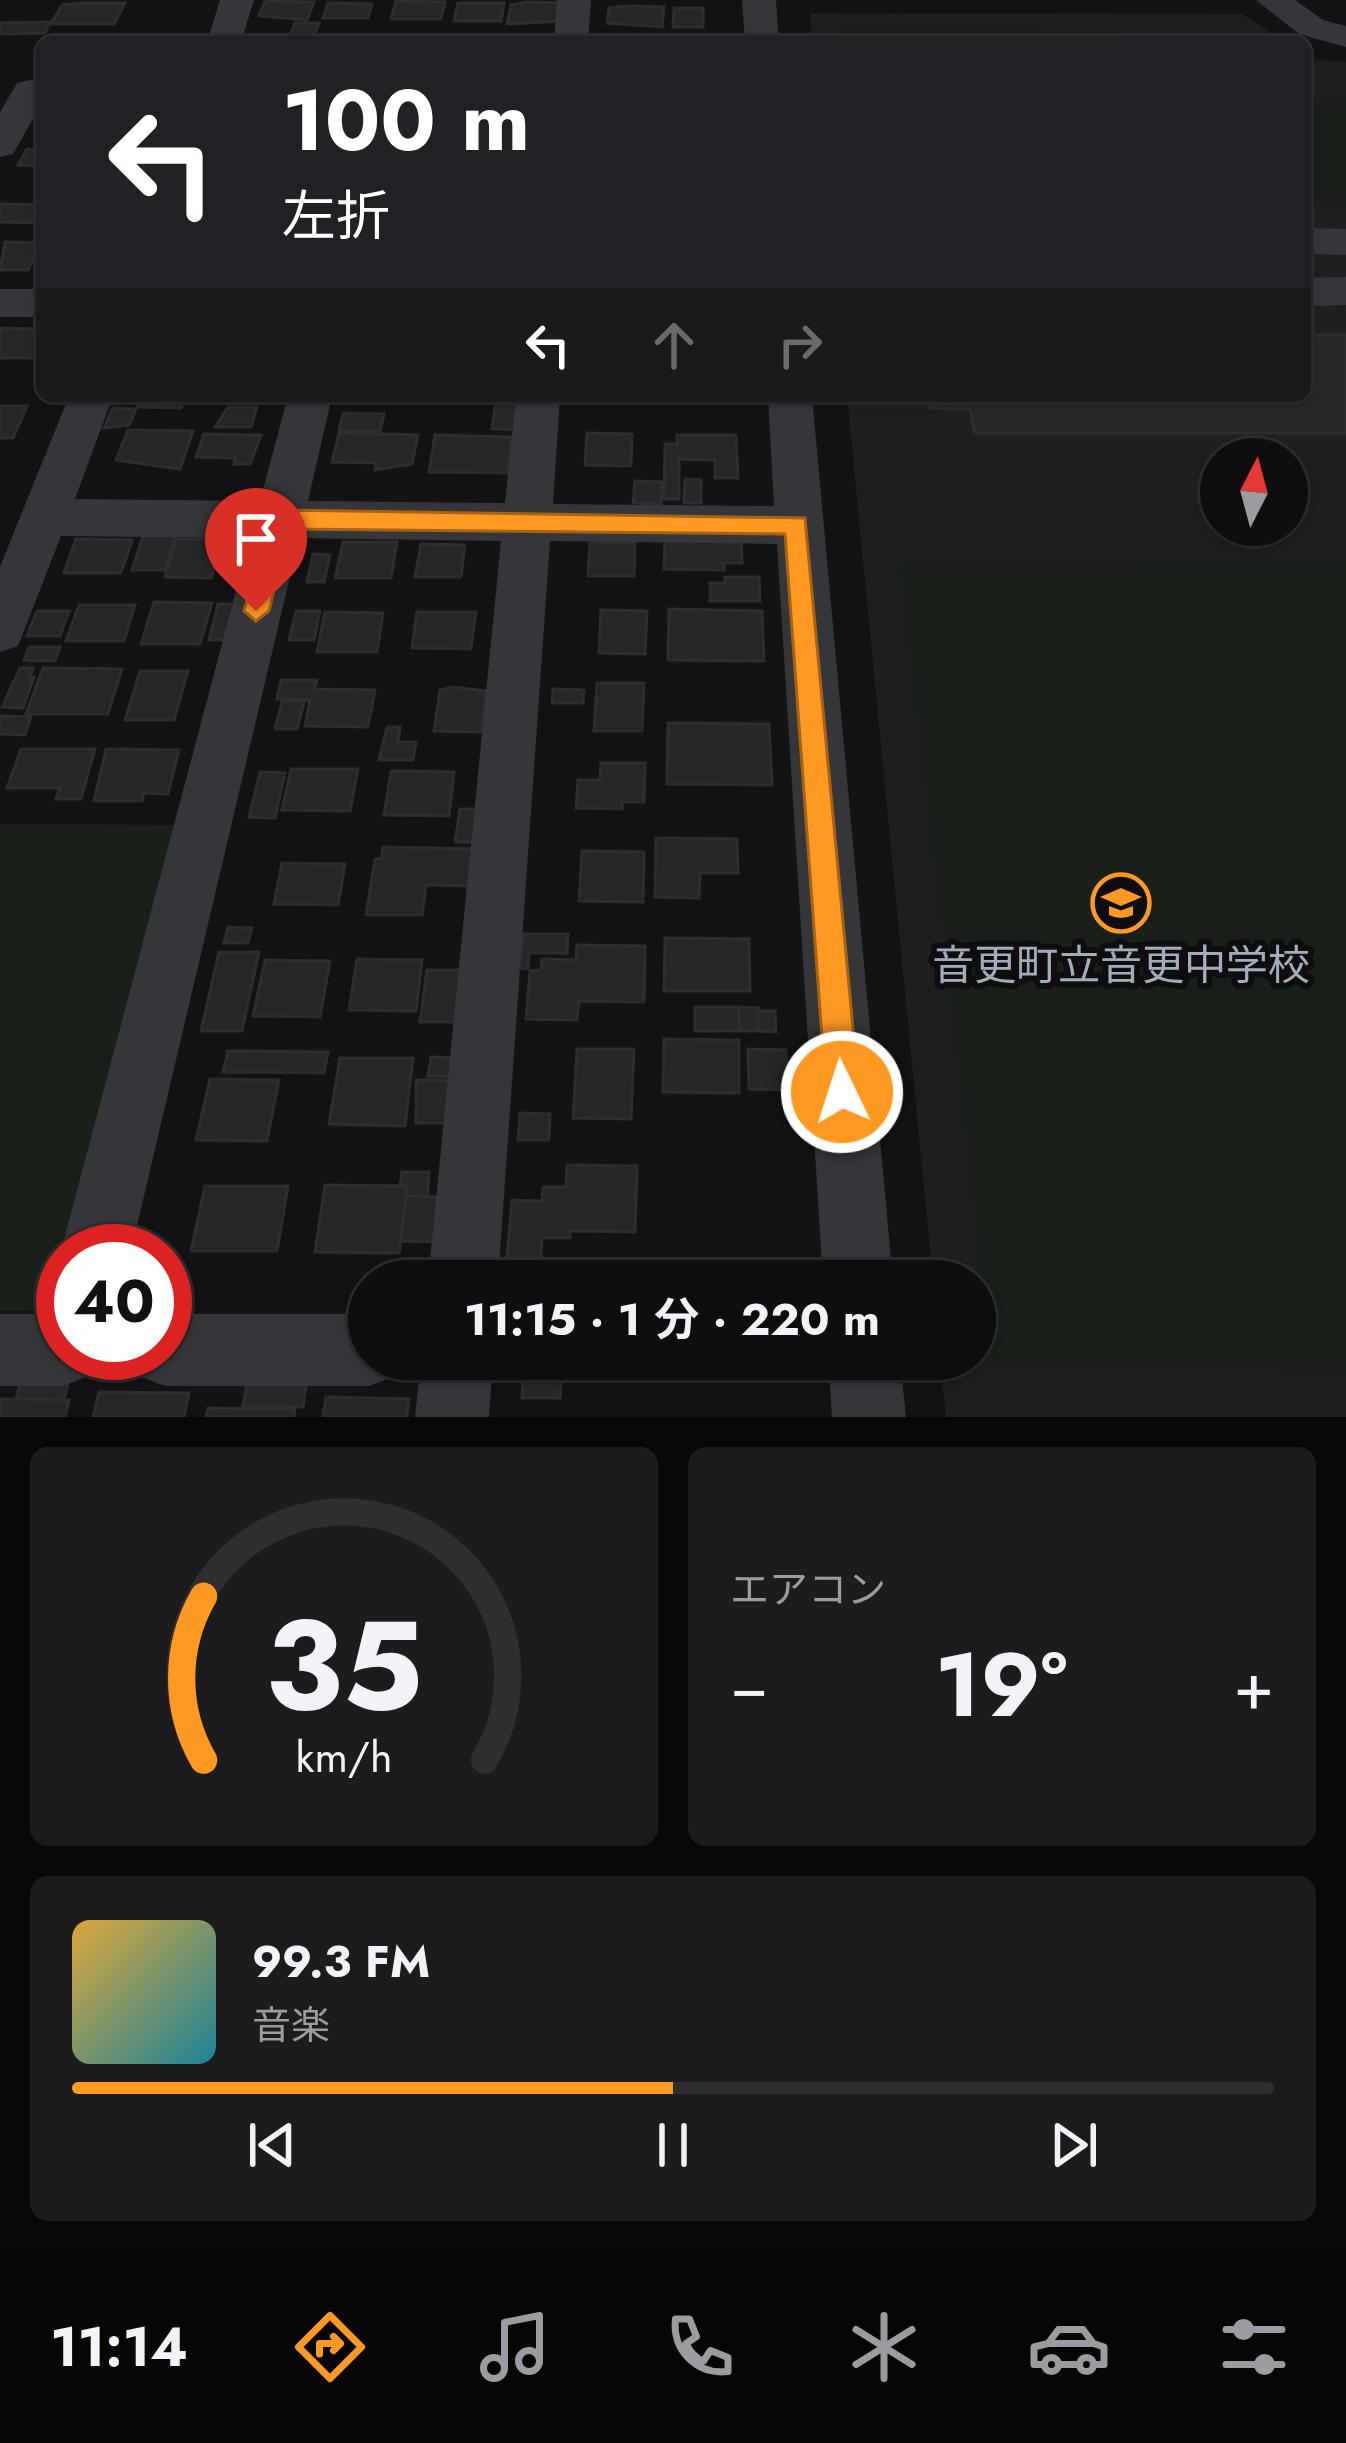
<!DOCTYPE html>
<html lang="ja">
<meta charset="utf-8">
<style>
:root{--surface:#0e0e10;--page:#1c1c1e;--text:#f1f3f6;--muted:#9b9c9f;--line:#2e2e30;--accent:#ff9921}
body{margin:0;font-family:Jost,"Noto Sans JP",sans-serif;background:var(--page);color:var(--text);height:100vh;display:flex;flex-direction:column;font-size:45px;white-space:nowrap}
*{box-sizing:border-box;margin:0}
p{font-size:39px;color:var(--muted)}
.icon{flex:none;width:66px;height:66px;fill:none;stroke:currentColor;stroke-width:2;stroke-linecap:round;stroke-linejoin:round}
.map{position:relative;height:1417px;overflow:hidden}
.sheet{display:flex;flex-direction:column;gap:30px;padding:30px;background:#080809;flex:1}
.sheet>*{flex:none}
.top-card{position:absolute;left:36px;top:36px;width:1275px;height:366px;border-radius:18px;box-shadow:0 3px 9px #0004,0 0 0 3px var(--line);background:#202124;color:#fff;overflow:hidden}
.needle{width:78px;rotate:6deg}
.tools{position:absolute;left:1200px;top:438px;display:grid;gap:24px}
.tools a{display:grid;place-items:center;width:108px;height:108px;border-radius:50%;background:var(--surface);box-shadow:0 3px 9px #0004,0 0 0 3px var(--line);font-size:60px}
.speed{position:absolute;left:36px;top:1224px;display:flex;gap:24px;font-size:60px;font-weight:700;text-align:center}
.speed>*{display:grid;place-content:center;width:156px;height:156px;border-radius:50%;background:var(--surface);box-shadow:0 3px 9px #0004,0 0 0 3px var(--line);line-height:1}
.speed .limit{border:18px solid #d22;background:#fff;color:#111}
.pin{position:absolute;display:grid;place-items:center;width:102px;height:102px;color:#fff;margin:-123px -51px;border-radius:50% 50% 50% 0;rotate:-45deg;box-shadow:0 0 12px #0007}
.pin .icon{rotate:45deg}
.me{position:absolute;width:132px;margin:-66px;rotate:356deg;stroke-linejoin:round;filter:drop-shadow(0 0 9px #0008)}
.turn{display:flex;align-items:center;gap:42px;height:252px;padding:0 48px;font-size:54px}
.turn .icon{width:156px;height:156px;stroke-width:2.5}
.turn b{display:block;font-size:84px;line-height:102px}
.lanes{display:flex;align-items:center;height:114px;padding:0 48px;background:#0003;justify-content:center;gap:60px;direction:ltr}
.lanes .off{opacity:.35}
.big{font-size:90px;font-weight:700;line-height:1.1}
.sheet .widget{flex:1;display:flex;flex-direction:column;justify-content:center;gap:18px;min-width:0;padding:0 42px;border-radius:18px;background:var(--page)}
.sheet .dial{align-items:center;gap:0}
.dial svg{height:312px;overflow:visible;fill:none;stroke:var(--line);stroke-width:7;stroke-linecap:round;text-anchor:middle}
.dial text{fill:var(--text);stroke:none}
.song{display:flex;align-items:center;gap:36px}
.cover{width:144px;height:144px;border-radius:18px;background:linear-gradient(135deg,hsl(40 70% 55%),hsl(190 70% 35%))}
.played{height:12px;border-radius:6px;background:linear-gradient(90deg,var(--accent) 50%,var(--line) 50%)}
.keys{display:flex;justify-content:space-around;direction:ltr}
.heat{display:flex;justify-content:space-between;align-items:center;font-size:66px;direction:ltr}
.sheet .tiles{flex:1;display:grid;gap:30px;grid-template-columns:1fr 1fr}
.widget:last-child{grid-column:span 2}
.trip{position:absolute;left:348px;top:1260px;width:648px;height:120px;border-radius:60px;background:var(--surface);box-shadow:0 3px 9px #0004,0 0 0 3px var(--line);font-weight:700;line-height:120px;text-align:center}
.tab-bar{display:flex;height:192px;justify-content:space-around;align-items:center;background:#060606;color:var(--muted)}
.tab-bar .icon{width:84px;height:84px}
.tab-bar .current{color:var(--accent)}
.tab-bar b{font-size:54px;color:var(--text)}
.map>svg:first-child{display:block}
.built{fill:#1f1f22;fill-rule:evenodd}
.green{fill:#192019}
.building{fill:#262629;stroke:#2d2d31;stroke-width:3}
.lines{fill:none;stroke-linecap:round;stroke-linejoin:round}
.minor{fill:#34363a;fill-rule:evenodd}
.route{fill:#ff9921;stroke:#a66315;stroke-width:3}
.labels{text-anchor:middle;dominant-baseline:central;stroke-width:12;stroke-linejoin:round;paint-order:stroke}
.poi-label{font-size:42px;fill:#a3acb7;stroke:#0e0e10}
</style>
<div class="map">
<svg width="1346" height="1417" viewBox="0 0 1346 1417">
<rect width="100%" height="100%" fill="#131315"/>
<path class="built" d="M810 13 1242 14 1287 42H812Z
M1305 53 1317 60 1346 62V1417H946L940 1359H975V1281H933L847 396H1305ZM1221 459H1287V525H1221Z"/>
<path class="green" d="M843 30 1115 32 1119 42H844Z
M1305 102H1346V202H1305Z
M1346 563V1370L994 1368 901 564Z
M0 824 180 825 63 1251V1278L54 1311H0Z"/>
<path class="building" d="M265 1 314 2 307 20 259 16Z
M396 1 445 2 441 19H391Z
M528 2 564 3 562 21 507 24 511 5Z
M84 3H125L114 24H51L62 5Z
M328 3 372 4 368 18H323Z
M458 3H504L501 21H454Z
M626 6 664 7 662 27 607 23 609 8Z
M674 8H703V27H673Z
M50 22 45 33 0 34V23Z
M295 23H319L313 38H289Z
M27 149H42V166L18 165Z
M0 204 42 205V223L0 222Z
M5 242 41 243 28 270H0Z
M0 328 42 329V358H0Z
M1305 335H1346V433H975L970 409 930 408 928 396H1305Z
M116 396H196L185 398 181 408 137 407 139 401 115 400Z
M358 396H428L427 403 357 401Z
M440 396H493L492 403 439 402Z
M680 396H742V402H680Z
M496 401 529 402 525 430 492 429Z
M0 406H27L13 438H0Z
M228 407H257L251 427H215Z
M113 408 136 409 129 425 104 428Z
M343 413 384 414 380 431H339Z
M128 430 193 431 180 469 116 460Z
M339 433 418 435 412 464 375 470 376 463 332 462Z
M587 433 632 434 631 466 585 465Z
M204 434 261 435 250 464H234L235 458 196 457Z
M435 435 512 437 507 473 429 472Z
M677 435H736L738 478H715V460L679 459V499H664L665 444H677Z
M685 479 701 480V503H684Z
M635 481 662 482 661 504 633 503Z
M144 533H176L165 570H132Z
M665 535 741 536 742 563H724V570L664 569Z
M76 539 132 540 121 573H64Z
M177 539H222L211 578 165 577Z
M343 542H397L391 578H335Z
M590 543H635L634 576H588Z
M421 544 465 545 461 577H415Z
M313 554 330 555 324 582H307Z
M725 577H759L760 601H710V583H725Z
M154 602 212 603 200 644H141Z
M218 604H250L241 640H209Z
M79 605H135L124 641H66Z
M669 609 762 611 764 661 668 660Z
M601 610 647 611 645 654 599 653Z
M37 611H69L60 636H27Z
M296 611H320L314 640H289Z
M325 612 383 613 377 652H317Z
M417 612H476L471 649 412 648Z
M29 647H60L55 661 24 660Z
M20 668H33L30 677H34L23 708 2 707Z
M43 668 122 669 108 714H26Z
M140 671H188L174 720H125Z
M281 680H317L314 689 375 690 368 727 305 726 310 700 277 699Z
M597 683H644L642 731H594Z
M452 687 486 691 481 732 434 731 440 690Z
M553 689 584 690 583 703H552Z
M282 701 304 702 297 729H275Z
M0 716 31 717 25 735 0 734Z
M668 723 769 724 772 785 667 784Z
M387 727H400L398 742H416L413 760H379Z
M21 749H95L81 799H56L60 788H7Z
M106 749 179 750 168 794 144 793 142 801H94Z
M601 763H645L644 802H622V809L576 808 578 780H600Z
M291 769H358L350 811 282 810Z
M391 771 454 772 449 816 384 815Z
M260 772 285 773 275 818 249 817Z
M460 809H478L474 842H455Z
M656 838 737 839 738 873H700L699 898 655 897Z
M383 847 481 849 477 886 426 885 422 915H366L375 859H381Z
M582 851 644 852 643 902 579 901Z
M282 863 345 864 338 905 274 904Z
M228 927 252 928 248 943H224Z
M523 934H568L567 953H529L528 969 520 968Z
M665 938 749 939 750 991H664Z
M577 945 645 946 644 1002 579 1001 577 1020 526 1019 530 971 541 970 542 959 576 960Z
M219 952H259L242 1031H201Z
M357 959 422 960 416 1011 349 1010Z
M265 960 330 961 320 1017 253 1016Z
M427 970H467L461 1022H420Z
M695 1007H739V1031H695Z
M739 1007 758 1008V1031H739Z
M758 1011H775L776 1032 758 1031Z
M664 1039 739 1040V1093L663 1092Z
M577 1049H634L631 1119 573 1118Z
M748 1049 786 1050 788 1090 749 1089Z
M228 1051 328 1052 324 1073 223 1072Z
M431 1057 463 1058 460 1077 428 1076Z
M340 1058H413L405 1126 329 1124Z
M210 1079 279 1080 267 1141 196 1140Z
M416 1080H459L454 1123H416Z
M520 1113 550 1114 549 1140H518Z
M567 1165 637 1166 635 1232 570 1231V1238H542L540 1270H506L512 1200 542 1201 543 1187H566Z
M402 1172H429L427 1197 406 1196 407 1186H400Z
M325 1185 407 1186 399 1253 315 1252Z
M205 1186H288L277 1251H191Z
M406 1196 440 1197 435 1242 401 1241Z
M524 1359H629V1370L562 1368 560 1398H522Z
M655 1359H782V1366L655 1364Z
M23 1372 71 1373 64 1400 16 1399Z
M249 1373 308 1374 303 1407 243 1406Z
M99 1392 189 1393 184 1417H93Z
M326 1397 409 1399 407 1417H323Z
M0 1399 64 1400H69L65 1417H0Z
M208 1408 295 1409 294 1417H206Z"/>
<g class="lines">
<path class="minor" d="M220 0H254L241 42H207Z
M557 0H591L588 42H554Z
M742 0H776L779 42H745Z
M1256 0H1295L1323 20 1346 26V47L1299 34Z
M30 80 42 81V103L13 154 0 157V112L17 83Z
M1305 228 1346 229V255L1305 254Z
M1346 277V305L1305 306V278Z
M0 289H42V317H0Z
M69 396H113L75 499 260 501 288 396H332L308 501 505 503 516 396H560L553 504 774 506 768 396H812L893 1281H823L777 544 550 541 498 1281H428L501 541 299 538 131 1251H63V1256L61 1251 250 538 61 536 18 646 0 652V567Z
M0 1314H63V1353H98L89 1376 63 1386H0Z
M165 1314H369V1359H402L395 1376 369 1386H165L139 1376 130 1353H165Z
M421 1359H493L489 1417H415Z
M828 1359H900L906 1417H832Z"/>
</g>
<path class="route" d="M279 510 805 518 859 1092 854 1104 842 1108 831 1104 826 1092 785 534 289 529 269 611 256 621 244 611 267 519Z"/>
<defs>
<symbol id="school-ring" viewBox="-11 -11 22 22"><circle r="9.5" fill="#0e0e10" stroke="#ff9921" stroke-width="1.5"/><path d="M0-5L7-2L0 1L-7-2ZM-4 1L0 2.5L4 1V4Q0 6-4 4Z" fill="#ff9921"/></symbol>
</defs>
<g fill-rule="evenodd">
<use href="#school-ring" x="1088" y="870" width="66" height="66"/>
</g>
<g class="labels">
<g class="poi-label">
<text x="1121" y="965">音更町立音更中学校</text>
</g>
</g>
</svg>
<div class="tools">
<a><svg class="needle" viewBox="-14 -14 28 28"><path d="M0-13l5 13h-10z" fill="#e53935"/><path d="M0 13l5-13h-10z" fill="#9b9c9f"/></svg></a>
</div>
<div class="speed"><div class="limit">40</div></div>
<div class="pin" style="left:256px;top:611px;background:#d93025"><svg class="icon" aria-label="arrive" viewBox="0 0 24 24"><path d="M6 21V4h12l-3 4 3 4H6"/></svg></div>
<svg class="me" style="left:842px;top:1092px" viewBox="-20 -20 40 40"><circle r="17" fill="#ff9921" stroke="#fff" stroke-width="3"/><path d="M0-11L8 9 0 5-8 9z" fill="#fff"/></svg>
<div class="trip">11:15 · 1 分 · 220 m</div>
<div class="top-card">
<div class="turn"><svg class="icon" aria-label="left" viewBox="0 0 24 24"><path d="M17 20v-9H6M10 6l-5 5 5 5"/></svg><div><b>100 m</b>左折</div></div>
<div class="lanes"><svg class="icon" aria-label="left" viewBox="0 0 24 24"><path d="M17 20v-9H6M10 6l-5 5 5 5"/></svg><svg class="icon off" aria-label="ahead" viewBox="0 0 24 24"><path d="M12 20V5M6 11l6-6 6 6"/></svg><svg class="icon off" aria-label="right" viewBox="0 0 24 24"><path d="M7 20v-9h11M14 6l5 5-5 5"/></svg></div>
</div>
</div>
<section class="sheet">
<div class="tiles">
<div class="widget dial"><svg viewBox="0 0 100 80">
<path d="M14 69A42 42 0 1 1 86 69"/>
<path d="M14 69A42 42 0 0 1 14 27" stroke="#ff9921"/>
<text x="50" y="56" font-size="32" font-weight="700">35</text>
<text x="50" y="72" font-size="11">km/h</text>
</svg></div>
<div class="widget"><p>エアコン</p>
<div class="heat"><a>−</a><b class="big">19°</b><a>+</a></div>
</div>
<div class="widget">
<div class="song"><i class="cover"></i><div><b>99.3 FM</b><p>音楽</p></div></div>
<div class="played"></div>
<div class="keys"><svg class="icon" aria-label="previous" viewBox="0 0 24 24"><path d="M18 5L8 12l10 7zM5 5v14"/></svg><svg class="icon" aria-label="pause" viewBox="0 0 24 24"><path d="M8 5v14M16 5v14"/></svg><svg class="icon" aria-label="next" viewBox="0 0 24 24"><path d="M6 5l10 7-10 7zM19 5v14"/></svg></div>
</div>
</div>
</section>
<nav class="tab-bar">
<b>11:14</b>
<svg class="icon current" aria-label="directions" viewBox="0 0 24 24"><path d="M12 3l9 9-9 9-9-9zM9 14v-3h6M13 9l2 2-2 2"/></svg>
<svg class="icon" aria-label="music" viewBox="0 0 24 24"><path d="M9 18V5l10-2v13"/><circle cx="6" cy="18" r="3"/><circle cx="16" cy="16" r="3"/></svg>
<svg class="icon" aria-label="phone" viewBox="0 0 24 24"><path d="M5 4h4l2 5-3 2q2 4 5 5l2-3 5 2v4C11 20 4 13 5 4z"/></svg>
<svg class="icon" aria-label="climate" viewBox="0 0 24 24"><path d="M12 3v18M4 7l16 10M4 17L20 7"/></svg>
<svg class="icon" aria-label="car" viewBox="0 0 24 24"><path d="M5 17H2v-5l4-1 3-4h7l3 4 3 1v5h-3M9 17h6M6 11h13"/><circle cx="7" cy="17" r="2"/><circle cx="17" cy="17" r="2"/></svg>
<svg class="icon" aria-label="filters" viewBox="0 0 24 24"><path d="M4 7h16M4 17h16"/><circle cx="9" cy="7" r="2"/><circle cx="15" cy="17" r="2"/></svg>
</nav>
